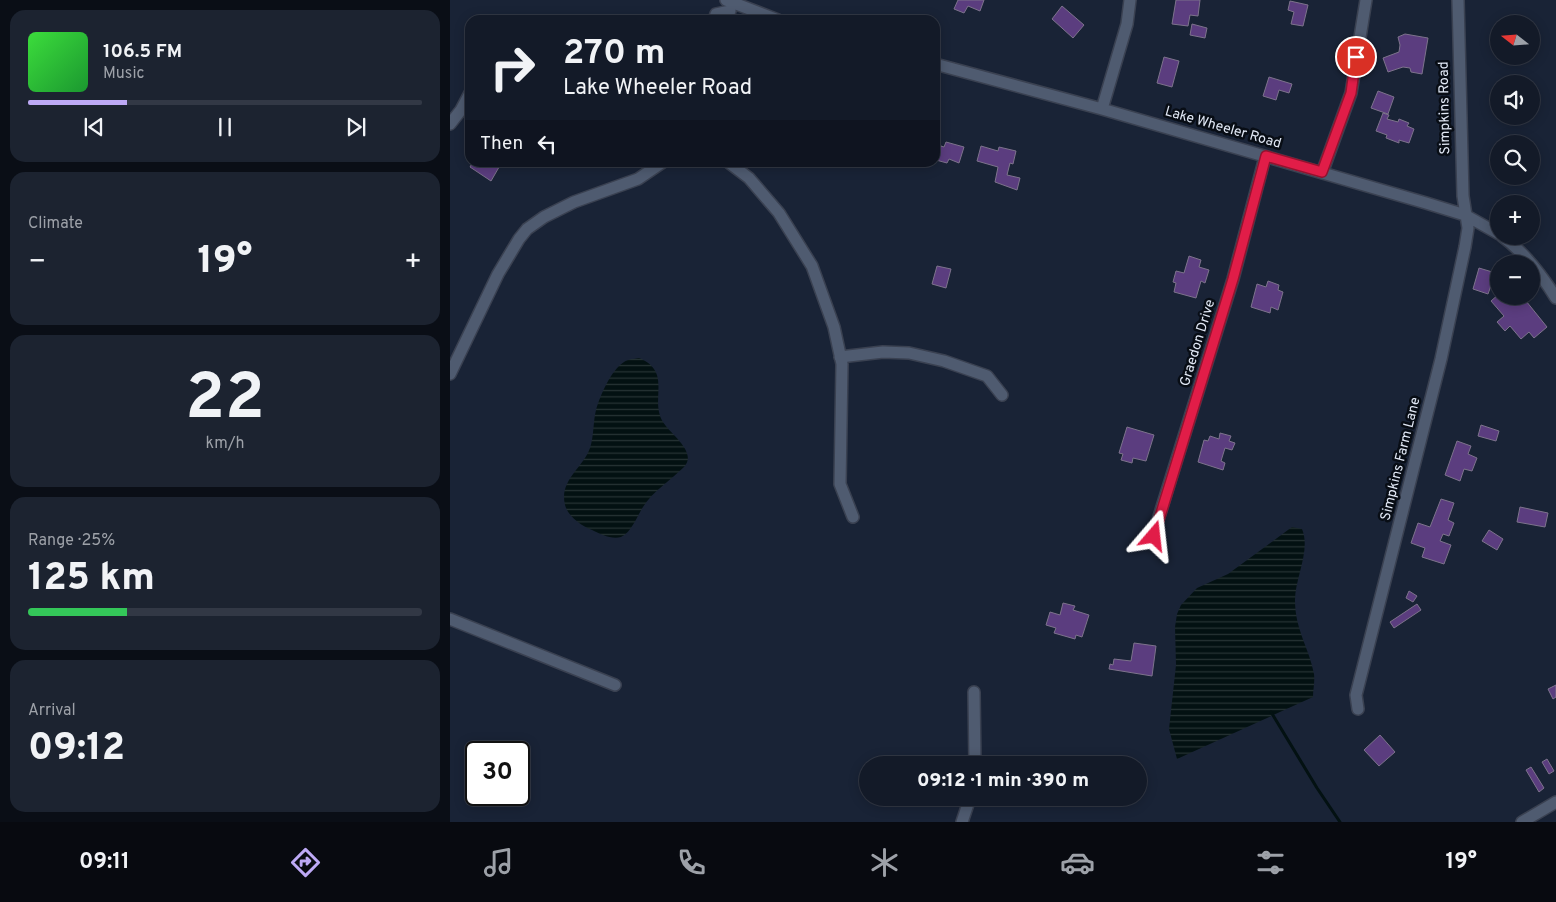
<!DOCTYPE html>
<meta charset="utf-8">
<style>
:root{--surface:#131a28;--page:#1c2330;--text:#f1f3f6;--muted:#9da1a8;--line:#323845;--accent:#bda9f5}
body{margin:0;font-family:Overpass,sans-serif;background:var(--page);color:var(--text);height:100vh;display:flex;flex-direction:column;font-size:19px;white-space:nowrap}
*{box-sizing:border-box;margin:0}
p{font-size:16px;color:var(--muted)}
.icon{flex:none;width:28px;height:28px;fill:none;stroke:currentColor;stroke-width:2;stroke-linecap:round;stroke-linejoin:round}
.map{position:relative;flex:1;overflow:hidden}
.details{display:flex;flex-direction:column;gap:10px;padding:10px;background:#0a0e16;width:450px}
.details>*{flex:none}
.top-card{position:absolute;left:15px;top:15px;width:475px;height:152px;border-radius:15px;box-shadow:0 2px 12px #0003,0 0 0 1px var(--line);background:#131a28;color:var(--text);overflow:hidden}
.needle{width:32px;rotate:287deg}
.fabs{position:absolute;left:1040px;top:15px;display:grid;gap:10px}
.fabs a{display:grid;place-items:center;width:50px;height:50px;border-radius:50%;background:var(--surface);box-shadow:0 2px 12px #0003,0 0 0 1px var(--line);font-size:25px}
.speed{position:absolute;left:15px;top:741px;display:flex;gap:10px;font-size:25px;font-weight:700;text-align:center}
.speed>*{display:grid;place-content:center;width:65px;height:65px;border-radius:50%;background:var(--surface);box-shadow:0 2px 12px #0003,0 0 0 1px var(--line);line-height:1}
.speed .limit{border:2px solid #111;border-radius:8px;background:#fff;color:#111}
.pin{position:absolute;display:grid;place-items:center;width:42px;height:42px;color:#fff;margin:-21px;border:2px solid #fff;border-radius:50%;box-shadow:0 1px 5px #0007}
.me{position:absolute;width:55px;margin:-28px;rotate:17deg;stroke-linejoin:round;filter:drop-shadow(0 0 4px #0008)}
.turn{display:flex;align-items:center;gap:18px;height:105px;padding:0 15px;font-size:22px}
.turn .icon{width:65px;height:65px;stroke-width:2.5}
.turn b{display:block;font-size:35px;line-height:42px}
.then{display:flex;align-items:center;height:48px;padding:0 15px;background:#0003;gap:10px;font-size:19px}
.big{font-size:38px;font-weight:800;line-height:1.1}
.details .tile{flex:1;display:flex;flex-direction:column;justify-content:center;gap:8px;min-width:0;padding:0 18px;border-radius:15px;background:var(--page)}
.details .dial{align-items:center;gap:0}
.dial b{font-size:65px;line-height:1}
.song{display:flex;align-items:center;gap:15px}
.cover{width:60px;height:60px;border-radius:8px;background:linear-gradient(135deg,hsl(120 70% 55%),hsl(130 70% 35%))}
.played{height:5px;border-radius:2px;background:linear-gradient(90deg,var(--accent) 25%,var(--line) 25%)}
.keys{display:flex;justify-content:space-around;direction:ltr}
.heat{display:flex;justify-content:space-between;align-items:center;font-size:28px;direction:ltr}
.charge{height:8px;border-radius:4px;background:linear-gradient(90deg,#34c759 25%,var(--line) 0)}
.trip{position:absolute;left:409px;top:756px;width:288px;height:50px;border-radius:25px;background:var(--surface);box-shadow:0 2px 12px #0003,0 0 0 1px var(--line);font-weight:800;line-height:50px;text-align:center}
.menu{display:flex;height:80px;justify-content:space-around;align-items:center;background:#080a10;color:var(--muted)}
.menu .icon{width:35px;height:35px}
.menu .selected{color:var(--accent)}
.menu b{font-size:22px;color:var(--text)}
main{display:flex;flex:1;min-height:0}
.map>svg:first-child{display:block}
.water{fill:url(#water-rules)}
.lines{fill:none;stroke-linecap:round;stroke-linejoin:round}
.stream{stroke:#031112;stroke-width:3}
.building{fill:#5b3d7f;stroke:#7d738c}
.minor-casing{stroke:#3a4151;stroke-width:14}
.minor{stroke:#4f5b70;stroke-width:11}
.route-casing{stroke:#92132f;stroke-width:12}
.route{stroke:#e11d48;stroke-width:9}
.labels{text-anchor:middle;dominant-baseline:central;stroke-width:5;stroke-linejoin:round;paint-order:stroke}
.street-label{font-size:14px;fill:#e1e8f5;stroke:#080d15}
</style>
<main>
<section class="details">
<div class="tile">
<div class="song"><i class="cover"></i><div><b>106.5 FM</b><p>Music</p></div></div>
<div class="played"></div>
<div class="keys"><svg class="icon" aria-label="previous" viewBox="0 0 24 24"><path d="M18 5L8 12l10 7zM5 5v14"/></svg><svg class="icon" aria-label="pause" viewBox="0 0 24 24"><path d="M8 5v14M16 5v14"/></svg><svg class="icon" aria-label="next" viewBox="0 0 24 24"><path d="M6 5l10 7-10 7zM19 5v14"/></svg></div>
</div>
<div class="tile"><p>Climate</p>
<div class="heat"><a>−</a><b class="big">19°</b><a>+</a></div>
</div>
<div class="tile dial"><b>22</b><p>km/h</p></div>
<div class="tile"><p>Range · 25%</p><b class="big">125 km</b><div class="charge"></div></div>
<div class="tile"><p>Arrival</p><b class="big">09:12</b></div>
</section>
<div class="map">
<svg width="1106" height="822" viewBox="0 0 1106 822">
<defs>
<pattern id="water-rules" width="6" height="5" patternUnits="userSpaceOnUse" patternTransform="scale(1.25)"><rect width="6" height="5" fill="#031112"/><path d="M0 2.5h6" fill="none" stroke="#273435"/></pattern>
</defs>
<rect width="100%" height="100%" fill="#192336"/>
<path class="water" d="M189 358C223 372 199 399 213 422 220 434 248 452 234 467 221 480 203 491 193 507 187 516 182 532 171 537 162 540 150 534 142 530 132 526 118 517 115 505 109 480 133 468 140 448 144 436 143 422 146 410 150 396 161 370 174 362 178 359 184 359 189 358Z
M842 527 852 529C861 550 845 578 845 600 845 630 859 647 864 674 865 682 863 690 863 697L727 759 719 729 726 665 725 627 727 614 731 605 747 588 778 574Z"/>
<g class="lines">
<path class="stream" d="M821 712 867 788 890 822"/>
</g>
<path class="building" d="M508 0H534L530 11 518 6 514 13 504 9Z
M726 0H750L748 16 740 15 738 26 722 24Z
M840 1 858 5 853 26 841 24 844 12 838 10Z
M612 6 634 25 623 38 602 19Z
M742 24 757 28 755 38 740 35Z
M955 34 978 38 972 74 961 72 960 68 953 67 938 72 933 58 949 52 950 45 948 37Z
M714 57 729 61 722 87 707 83Z
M819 77 842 84 839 93 829 90 826 100 813 96Z
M928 91 944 97 938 114 921 108Z
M933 113 939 115 937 119 948 122 949 119 959 123 957 126 964 129 959 143 949 140V143L936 138 937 135 926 131Z
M496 142 514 147 509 163 499 159 497 163 486 160 491 146 494 147Z
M531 146 548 151 549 147 566 151 563 164 560 163 557 175 570 178 567 190 545 182 548 167 527 161Z
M23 162H52L41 181 20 167Z
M739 256 751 260 749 267 759 270 755 283 751 281 746 298 724 292 726 283 723 282 726 271 734 273Z
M487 266 501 269 496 288 482 284Z
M1029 268 1049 274 1047 281 1043 280 1038 294 1023 289Z
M818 281 829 285 828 290 833 292 828 310 821 307 820 313 801 307 807 284 816 287Z
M1049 294V296H1072L1097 327 1084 338 1079 332 1071 339 1060 326 1055 331 1047 322 1054 316 1041 301Z
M1031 425 1049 431 1046 441 1028 436Z
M677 427 704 435 696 461 683 458 682 463 671 460 673 454 669 453Z
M770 433 781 436 779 441 785 443 782 450 775 448 771 461 775 463 773 470 748 462 754 440 758 441 760 436 769 439Z
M1007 441 1021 446 1018 454 1027 458 1022 471 1014 469 1010 481 995 475Z
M991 499 1004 503 998 520 1004 523 999 536 993 534 990 541 1001 545 994 564 972 557 975 548 961 543 968 523 980 527Z
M1070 507 1098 513 1095 527 1067 522Z
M1039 530 1053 539 1047 550 1032 541Z
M959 591 967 596 963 602 956 598Z
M613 603 625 606 623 610 639 615 632 637 626 635 625 639 604 633 606 628 596 625 600 612 610 615Z
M967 604 971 610 944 628 940 622Z
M684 643 706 646 702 676 659 669 660 664 663 665 664 659 681 661Z
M1106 685V697L1103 699 1098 689Z
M930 735 945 752 929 766 914 750Z
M1097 759 1104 771 1099 774 1092 762Z
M1081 767 1094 788 1089 792 1076 770Z"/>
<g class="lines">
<defs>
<path id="minor" d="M276 0 328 20
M264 20 266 14 280 11
M485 64 652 109 976 203 1015 215 1049 234
M652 109 677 24 680 0
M0 124 11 110 20 93
M278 162 299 178 329 213 362 266 384 327 392 364 390 484 403 517
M872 173 901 93 916 0
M1052 236C1075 253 1091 274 1106 298
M390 357 433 352 459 353 494 361 537 376 552 395
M0 374 48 274 69 239 77 229 94 217 124 202 188 179 213 162
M703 536 783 279 815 157
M0 619 165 685
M524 692 525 765
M908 709 906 695 991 359 1015 247 1018 228 1013 196 1008 0
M512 822 520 798
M1072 822 1106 802"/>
</defs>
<use href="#minor" class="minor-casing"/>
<use href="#minor" class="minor"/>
</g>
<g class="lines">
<defs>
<path id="route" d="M704 536 783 279 816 156 872 172 901 93 906 57"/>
</defs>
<use href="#route" class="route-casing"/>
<use href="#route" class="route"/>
</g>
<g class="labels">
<g class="street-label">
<text transform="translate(995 108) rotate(-91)">Simpkins Road</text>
<text transform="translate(773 128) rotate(16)">Lake Wheeler Road</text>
<text transform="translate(748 343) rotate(-73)">Graedon Drive</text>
<text transform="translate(951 459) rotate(-76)">Simpkins Farm Lane</text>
</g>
</g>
</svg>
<div class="fabs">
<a><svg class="needle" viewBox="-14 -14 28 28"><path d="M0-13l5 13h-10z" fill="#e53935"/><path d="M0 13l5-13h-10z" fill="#9da1a8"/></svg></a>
<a><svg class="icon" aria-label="sound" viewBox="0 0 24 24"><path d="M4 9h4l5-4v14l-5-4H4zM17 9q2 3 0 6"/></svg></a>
<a><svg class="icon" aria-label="search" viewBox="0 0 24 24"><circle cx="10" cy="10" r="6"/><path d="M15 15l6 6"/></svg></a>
<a>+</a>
<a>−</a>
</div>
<div class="speed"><div class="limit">30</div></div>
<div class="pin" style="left:906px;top:57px;background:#d93025"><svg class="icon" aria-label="arrive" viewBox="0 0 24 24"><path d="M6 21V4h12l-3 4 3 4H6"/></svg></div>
<svg class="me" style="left:704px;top:536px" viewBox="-20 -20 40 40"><path d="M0-17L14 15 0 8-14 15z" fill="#e11d48" stroke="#fff" stroke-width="4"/></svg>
<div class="trip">09:12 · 1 min · 390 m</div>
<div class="top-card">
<div class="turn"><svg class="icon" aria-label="right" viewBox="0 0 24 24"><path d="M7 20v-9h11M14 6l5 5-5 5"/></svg><div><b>270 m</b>Lake Wheeler Road</div></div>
<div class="then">Then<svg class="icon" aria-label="left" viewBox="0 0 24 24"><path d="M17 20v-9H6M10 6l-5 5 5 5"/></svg></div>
</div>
</div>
</main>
<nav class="menu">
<b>09:11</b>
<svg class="icon selected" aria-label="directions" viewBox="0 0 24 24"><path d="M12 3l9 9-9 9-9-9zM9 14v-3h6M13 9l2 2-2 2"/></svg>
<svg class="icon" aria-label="music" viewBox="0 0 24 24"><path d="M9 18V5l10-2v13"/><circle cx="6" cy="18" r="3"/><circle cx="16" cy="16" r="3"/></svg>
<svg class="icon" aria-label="phone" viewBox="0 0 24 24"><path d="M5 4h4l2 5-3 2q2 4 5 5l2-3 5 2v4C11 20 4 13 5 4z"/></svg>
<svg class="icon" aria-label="climate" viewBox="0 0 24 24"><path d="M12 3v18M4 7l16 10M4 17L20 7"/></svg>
<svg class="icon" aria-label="car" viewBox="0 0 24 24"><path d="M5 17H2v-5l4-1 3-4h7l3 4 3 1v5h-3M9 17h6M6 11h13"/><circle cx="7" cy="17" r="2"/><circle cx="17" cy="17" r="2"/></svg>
<svg class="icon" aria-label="filters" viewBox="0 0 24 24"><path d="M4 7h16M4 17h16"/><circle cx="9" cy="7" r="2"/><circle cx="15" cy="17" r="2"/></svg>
<b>19°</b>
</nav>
